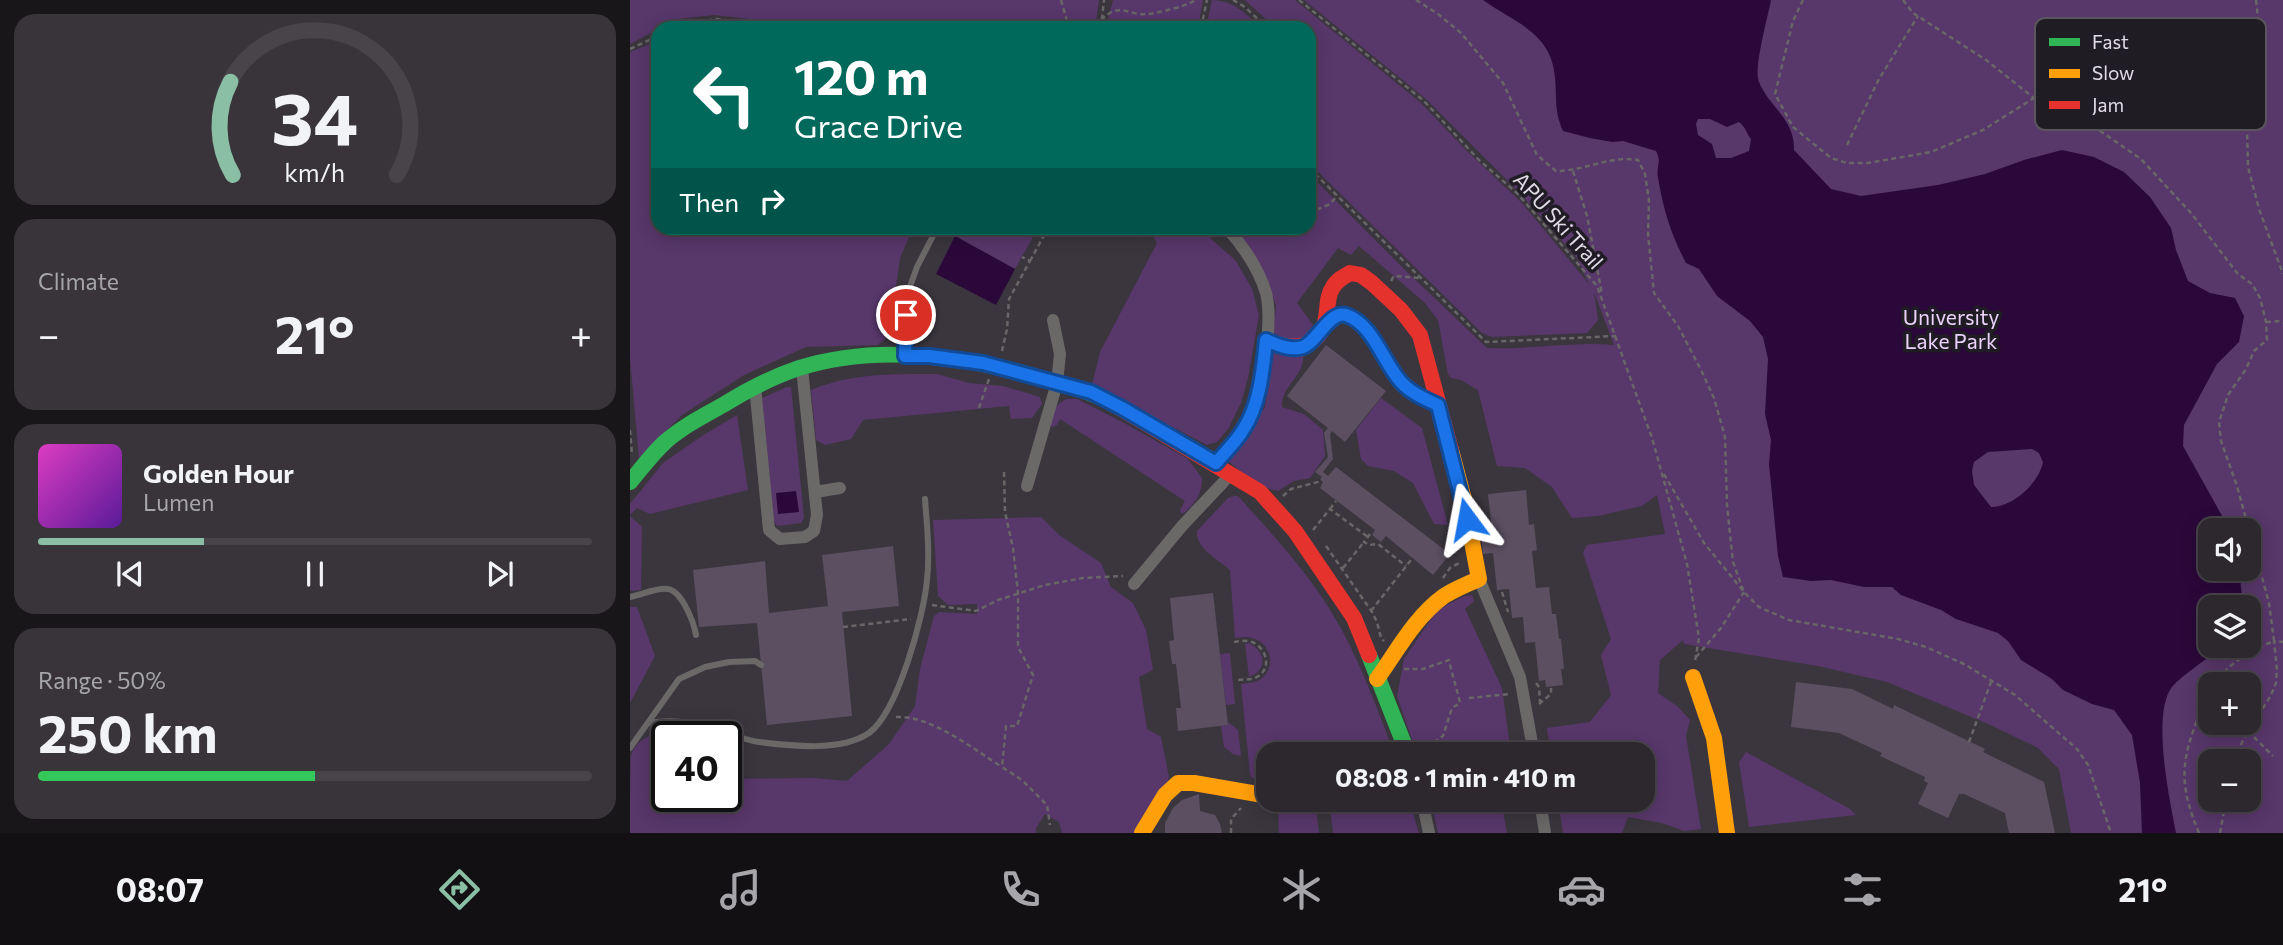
<!DOCTYPE html>
<meta charset="utf-8">
<style>
:root{--surface:#2c282e;--page:#38343a;--text:#f1f3f6;--muted:#a6a6aa;--line:#48444a;--accent:#8abfa5}
body{margin:0;font-family:Commissioner,sans-serif;background:var(--page);color:var(--text);height:100vh;display:flex;flex-direction:column;font-size:26px;white-space:nowrap}
*{box-sizing:border-box;margin:0}
p{font-size:23px;color:var(--muted)}
.icon{flex:none;width:38px;height:38px;fill:none;stroke:currentColor;stroke-width:2;stroke-linecap:round;stroke-linejoin:round}
.map{position:relative;flex:1;overflow:hidden}
.sheet{display:flex;flex-direction:column;gap:14px;padding:14px;background:#181619;width:630px}
.sheet>*{flex:none}
.hud{position:absolute;left:21px;top:21px;width:665px;height:214px;border-radius:21px;box-shadow:0 4px 18px #0003,0 0 0 2px var(--line);background:#00695c;color:#fff;overflow:hidden}
.buttons{position:absolute;left:1568px;top:518px;display:grid;gap:14px}
.buttons a{display:grid;place-items:center;width:63px;height:63px;border-radius:14px;background:var(--surface);box-shadow:0 4px 18px #0003,0 0 0 2px var(--line);font-size:35px}
.speed{position:absolute;left:21px;top:721px;display:flex;gap:14px;font-size:35px;font-weight:700;text-align:center}
.speed>*{display:grid;place-content:center;width:91px;height:91px;border-radius:50%;background:var(--surface);box-shadow:0 4px 18px #0003,0 0 0 2px var(--line);line-height:1}
.speed .limit{border:4px solid #111;border-radius:10px;background:#fff;color:#111}
.pin{position:absolute;display:grid;place-items:center;width:60px;height:60px;color:#fff;margin:-30px;border:4px solid #fff;border-radius:50%;box-shadow:0 2px 7px #0007}
.me{position:absolute;width:77px;margin:-38px;rotate:347deg;stroke-linejoin:round;filter:drop-shadow(0 0 5px #0008)}
.turn{display:flex;align-items:center;gap:24px;height:147px;padding:0 28px;font-size:32px}
.turn .icon{width:91px;height:91px;stroke-width:2.5}
.turn b{display:block;font-size:49px;line-height:60px}
.then{display:flex;align-items:center;height:66px;padding:0 28px;background:#0003;gap:14px;font-size:26px}
.big{font-size:52px;font-weight:700;line-height:1.1}
.sheet .tile{flex:1;display:flex;flex-direction:column;justify-content:center;gap:10px;min-width:0;padding:0 24px;border-radius:21px;background:var(--page)}
.sheet .dial{align-items:center;gap:0}
.dial svg{height:182px;overflow:visible;fill:none;stroke:var(--line);stroke-width:7;stroke-linecap:round;text-anchor:middle}
.dial text{fill:var(--text);stroke:none}
.song{display:flex;align-items:center;gap:21px}
.cover{width:84px;height:84px;border-radius:10px;background:linear-gradient(135deg,hsl(310 70% 55%),hsl(270 70% 35%))}
.played{height:7px;border-radius:4px;background:linear-gradient(90deg,var(--accent) 30%,var(--line) 30%)}
.keys{display:flex;justify-content:space-around;direction:ltr}
.heat{display:flex;justify-content:space-between;align-items:center;font-size:38px;direction:ltr}
.charge{height:10px;border-radius:5px;background:linear-gradient(90deg,#34c759 50%,var(--line) 0)}
.trip{position:absolute;left:626px;top:742px;width:399px;height:70px;border-radius:21px;background:var(--surface);box-shadow:0 4px 18px #0003,0 0 0 2px var(--line);font-weight:700;line-height:70px;text-align:center}
.tabs{display:flex;height:112px;justify-content:space-around;align-items:center;background:#121012;color:var(--muted)}
.tabs .icon{width:49px;height:49px}
.tabs .selected{color:var(--accent)}
.tabs b{font-size:32px;color:var(--text)}
main{display:flex;flex:1;min-height:0}
.map>svg:first-child{display:block}
.green{fill:#58376b;fill-rule:evenodd}
.water{fill:#2b083a;fill-rule:evenodd}
.building{fill:#5b4f61}
.lines{fill:none;stroke-linecap:round;stroke-linejoin:round}
.path{stroke:#696668;stroke-width:2.5;stroke-dasharray:5 3.5;stroke-linecap:butt}
.lane{stroke:#6b6968;stroke-width:6}
.street{stroke:#6b6968;stroke-width:12}
.fast{stroke:#30b455;stroke-width:16}
.slow{stroke:#ff9f0a;stroke-width:16}
.jam{stroke:#e5322d;stroke-width:16}
.route-casing{stroke:#114b97;stroke-width:18}
.route{stroke:#1a73e8;stroke-width:12}
.labels{text-anchor:middle;dominant-baseline:central;stroke-width:7;stroke-linejoin:round;paint-order:stroke}
.street-label{font-size:21px;fill:#e1dbe5;stroke:#201c23}
.park-label{font-size:21px;fill:#ebd2fb;stroke:#201c23}
.key{fill:#201c23;stroke:#5a555d;stroke-width:2}
.key-label{font-size:19px;fill:#e1dbe5}
</style>
<main>
<section class="sheet">
<div class="tile dial"><svg viewBox="0 0 100 80">
<path d="M14 69A42 42 0 1 1 86 69"/>
<path d="M14 69A42 42 0 0 1 13 28" stroke="#8abfa5"/>
<text x="50" y="56" font-size="32" font-weight="700">34</text>
<text x="50" y="72" font-size="11">km/h</text>
</svg></div>
<div class="tile"><p>Climate</p>
<div class="heat"><a>−</a><b class="big">21°</b><a>+</a></div>
</div>
<div class="tile">
<div class="song"><i class="cover"></i><div><b>Golden Hour</b><p>Lumen</p></div></div>
<div class="played"></div>
<div class="keys"><svg class="icon" aria-label="previous" viewBox="0 0 24 24"><path d="M18 5L8 12l10 7zM5 5v14"/></svg><svg class="icon" aria-label="pause" viewBox="0 0 24 24"><path d="M8 5v14M16 5v14"/></svg><svg class="icon" aria-label="next" viewBox="0 0 24 24"><path d="M6 5l10 7-10 7zM19 5v14"/></svg></div>
</div>
<div class="tile"><p>Range · 50%</p><b class="big">250 km</b><div class="charge"></div></div>
</section>
<div class="map">
<svg width="1653" height="833" viewBox="0 0 1653 833">
<rect width="100%" height="100%" fill="#3b363e"/>
<path class="green" d="M0 0H469L465 28H291L275 22 249 26H183L84 15 47 19 0 44Z
M483 0H573L568 27 476 28Z
M582 0C603 0 616 14 631 28H576Z
M615 0H665L791 103 838 152 892 203 959 284 947 258 888 191 796 99 674 0H1653V833H1441L1429 769 1408 748 1400 744 1356 723 1257 682 1188 666 1054 644 1053 640 1030 660 1028 693 1047 706 1060 720 1056 736 1071 829 1054 831 1032 823 998 817 992 833H933L928 800H1013V754H921L917 728 960 722 981 695 971 655 981 639 953 553 957 545 1035 534 1027 495 1012 506 968 516 942 518 922 487 895 468 867 466 848 390 831 380 821 378 818 374 808 320 795 303 729 246 721 255 708 248 667 303 683 325 673 340 643 339 646 306 637 280 603 228H679V174L775 270 857 348C899 350 942 341 984 345L964 292 968 320 957 333 862 337 852 333 680 164 679 28H642L639 22ZM1580 530H1619V569H1580ZM1580 607H1619V646H1580ZM1580 684H1619V723H1580ZM1580 761H1619V800H1580Z
M84 22 133 28H61Z
M28 41V228H283L270 258 259 336 247 345 176 347 114 375 52 415 9 458 0 358V52Z
M330 228H408L385 269 325 236Z
M519 228H569L606 261 622 289 629 315 618 378 611 403 598 429 587 442 577 445 462 385 470 352 527 243Z
M642 347 673 353C676 376 651 385 652 407L674 414 693 430 695 456 680 478 664 481 648 491 629 486 598 461 635 407Z
M307 374 339 383 373 386 410 397 412 404 402 418 381 419 379 406 233 420 221 439 195 445 186 440 181 390C221 373 264 374 307 374Z
M157 387H161L174 518 171 523 147 526 144 521 132 398Z
M751 398 792 428 818 525 804 524 783 483 764 471 738 466 731 459 726 430Z
M437 399H447L496 424 558 459 572 478C572 494 566 503 554 513H551L550 510 555 501 430 419 427 425 421 427C419 415 426 403 437 399Z
M107 415 118 490 20 514 7 508 0 515V504L33 463 72 436Z
M604 496H608C641 533 676 570 702 613 727 654 744 700 761 745L756 747 758 754H639V777L622 778 620 774 611 684C618 683 626 683 632 678 647 666 640 642 622 638 617 636 610 638 605 638L600 570C588 559 566 549 567 531L598 498Z
M0 516 12 527 11 590 0 591Z
M411 517 429 535 471 563 481 587 503 603 516 630 523 670 509 677 517 729 531 737 539 777 536 786 508 833H432L429 822 415 814 406 828V833H0C0 818 0 766 1 755 11 729 41 731 63 737H37V796H96V775L100 779 184 778 217 781 259 744 285 706 290 669 304 616 309 612 347 614V604L318 605 308 596 303 520Z
M842 595 844 601 835 609 872 688 880 747 861 754H787L767 696 774 659 807 610 834 596Z
M0 607H7L25 656 0 703Z
M619 643C636 652 638 670 619 677L615 644Z
M600 653 605 704 596 705 590 654Z
M598 722 608 730 611 756 603 754 594 747 591 726 598 725Z
M1116 752 1220 809 1226 815 1119 827 1109 762Z
M685 800 689 833H649C646 798 654 802 685 800Z
M704 800H779L789 833H703L700 807Z
M801 800H871L877 833H808Z"/>
<path class="water" d="M853 0H1141C1138 17 1123 69 1129 82 1139 107 1165 119 1164 150L1201 189 1231 196 1308 185 1355 174 1394 160 1432 150 1464 157 1494 172 1520 197 1541 228 1546 250 1558 281 1580 293 1605 298 1614 316 1609 342 1587 364 1554 425 1553 446 1600 530H1580V569H1609L1613 605 1612 607H1580V646H1593C1580 657 1552 675 1542 687 1521 714 1540 801 1546 833H1512L1510 783 1502 735 1484 710 1462 704 1433 690 1422 679 1391 660 1378 641 1368 633 1326 619 1311 610 1271 595 1262 587H1234L1201 580 1181 581 1153 577 1148 556 1139 464 1141 440 1135 414 1138 359 1133 337 1120 321 1087 296 1069 269 1056 263C1040 232 1034 211 1028 178 1026 166 1032 162 1026 151L993 141 982 142 960 138 933 131C924 110 927 100 925 77 921 32 885 23 853 0ZM1068 119H1080L1097 127 1109 122C1116 127 1116 133 1121 139L1119 151 1101 158H1086L1082 144 1068 135 1066 124ZM1402 449 1409 453 1413 462C1409 483 1383 507 1361 507L1344 485 1342 471 1344 462 1358 452Z
M325 236 385 269 366 305 306 274Z
M166 491 169 512 148 514 146 493Z"/>
<path class="building" d="M696 345 756 391 715 442 702 431 700 434 703 459 693 472 698 476 706 467 820 554 803 575 756 536 751 542 742 535 745 530 690 488 693 482 690 479 692 477 685 472 698 457 694 433 698 428 657 396Z
M896 490 899 525 904 524 907 550 902 551 906 588 919 587 922 614H926L929 639H931L934 669H931L933 685 916 687 915 680 909 681 905 642 895 643 893 617 882 618 879 589 867 590 863 553 853 554 851 532 862 531 858 494Z
M263 546 269 606 212 612 222 716 137 725 127 623 69 627 63 570 135 561 139 613 198 606 192 555Z
M583 593 598 725 548 731 546 708H551L546 664H542L539 641 544 640 540 598Z
M1166 682 1222 689 1263 709 1264 705 1355 749 1353 752 1414 782 1425 833H1379L1375 813 1334 794H1329L1318 818 1288 804 1298 783 1294 781 1295 777 1250 756 1252 753 1209 733 1161 727Z
M569 794 570 811 585 815 590 824 592 833H535V823L543 808 552 800Z"/>
<g class="lines">
<path class="path" d="M431 0 439 28
M603 0 615 7 637 28
M669 0 794 101 849 160 887 193 967 286 1022 438 1057 564 1069 638 1065 661
M786 0 808 14 831 33 873 83 907 155 926 171C955 171 980 155 1008 160L1015 174 1019 201 1018 234 1024 293 1048 326 1072 372 1084 398 1095 437 1097 506 1103 562 1114 592
M1173 0 1163 21 1145 94 1163 127 1201 158 1217 163H1238L1301 152 1353 130 1404 98
M1273 0 1283 13 1356 60 1404 98 1460 124 1511 159 1561 213 1608 274 1622 284 1630 298 1636 322 1637 340 1624 351 1616 369 1598 395 1589 422 1591 441 1607 486 1639 603 1644 641C1621 650 1598 664 1584 684
M1626 0 1631 44 1617 130 1618 167 1629 209 1653 274
M471 20C490 1 498 16 518 14 532 12 554 7 566 0
M44 28 85 19 168 28
M471 28 474 0
M571 28 577 0
M0 49 28 36
M1217 145 1249 79 1288 16
M679 168 856 342 986 336
M943 171 957 216 972 294
M679 213 700 204 707 196
M617 231 630 228
M507 236 551 232 561 235 586 231
M400 261 418 228
M761 281 764 276 790 278
M1636 322 1650 321 1653 323
M372 351 377 329 379 299 400 261 392 257
M349 408 359 379
M0 430 2 455
M374 472 375 512 383 548 388 593V647L403 675 387 726H376L372 767 392 780 417 805 420 825
M1034 474 1074 543 1114 592 1129 607 1159 620 1268 639 1296 647 1334 664 1385 695 1447 749 1458 765 1481 833
M653 496 661 489 692 481
M700 509 706 501
M683 530 700 509 738 537
M740 534 734 542 739 545 748 544 776 566
M696 546 742 612 747 622 751 638 754 641
M713 568 734 542
M813 578 820 568 831 562
M872 592 878 612
M302 605 346 611 368 600 415 585 453 578 493 576
M741 611 781 560
M213 627 281 619
M604 642C610 641 616 640 622 642 637 648 643 670 625 678 620 680 614 679 608 680
M1066 657 1091 628 1114 592
M774 669H793L819 660C822 675 827 689 830 703L822 708 813 736 793 750
M906 683 909 687 910 702
M839 698 880 694
M909 704 921 694V688
M266 717C301 715 343 749 372 767
M1618 731 1643 756
M1339 742 1361 682
M1605 761 1613 740 1640 697 1646 683 1647 670 1644 641 1653 642
M601 833V819L611 808
M1569 833C1552 792 1549 768 1565 726 1570 713 1573 701 1580 690
M1590 833 1596 800"/>
<path class="lane" d="M275 354 277 295 287 267 307 228
M0 597C12 595 27 587 38 589 52 591 64 623 66 635
M19 723C47 718 72 724 98 733 108 736 118 741 129 742 161 746 211 752 239 733 268 712 294 615 297 580 300 553 297 526 295 499
M0 748 49 679 75 667 99 662 125 661 131 665"/>
<path class="street" d="M695 326 709 315C738 316 754 362 771 381 780 393 795 399 808 405
M125 386 139 530 150 539 175 537 184 531 187 515 172 368
M586 463C595 452 605 442 613 430 631 404 644 323 636 293 629 269 613 246 597 228
M397 486 427 383 430 354 423 320
M185 492 210 488
M849 579 890 677 904 754
M504 584 552 526 601 474
M792 800 799 833
M910 800 915 833"/>
<path class="fast" d="M0 482C11 469 22 454 35 442 52 427 73 416 93 405 117 390 142 377 169 368 243 345 327 355 400 375 427 383 455 389 480 402
M739 655 778 754"/>
<path class="slow" d="M1063 677 1084 738 1097 833
M747 679C767 651 785 617 814 596 825 589 837 584 849 579L834 499 821 450
M512 833 535 795 548 783H564L639 796"/>
<path class="jam" d="M636 340C657 349 683 352 694 326 699 313 695 299 703 287 707 280 713 277 720 273L731 275 742 283 771 310 790 335 821 450
M480 402 630 492 665 531 724 618 739 655"/>
</g>
<g class="lines">
<defs>
<path id="route" d="M276 315 275 356H299L353 363 461 392 492 408 586 463C595 452 606 442 613 430 630 405 633 369 636 340 647 345 661 351 673 347 687 342 700 310 716 315 743 324 753 362 771 382 781 393 795 399 808 405L837 519"/>
</defs>
<use href="#route" class="route-casing"/>
<use href="#route" class="route"/>
</g>
<g class="labels">
<g class="street-label">
<text transform="translate(929 220) rotate(48)">APU Ski Trail</text>
</g>
<g class="park-label">
<text x="1321" y="316">University<tspan x="1321" dy="24">Lake Park</tspan></text>
</g>
</g>
<rect x="1405" y="18" width="231" height="112" rx="10" class="key"/>
<rect x="1419" y="38" width="31" height="8" fill="#30b455"/>
<rect x="1419" y="69" width="31" height="9" fill="#ff9f0a"/>
<rect x="1419" y="101" width="31" height="8" fill="#e5322d"/>
<g class="key-label">
<text x="1462" y="49">Fast</text>
<text x="1462" y="80">Slow</text>
<text x="1462" y="112">Jam</text>
</g>
</svg>
<div class="buttons">
<a><svg class="icon" aria-label="sound" viewBox="0 0 24 24"><path d="M4 9h4l5-4v14l-5-4H4zM17 9q2 3 0 6"/></svg></a>
<a><svg class="icon" aria-label="layers" viewBox="0 0 24 24"><path d="M12 4l9 5-9 5-9-5zM3 14l9 5 9-5"/></svg></a>
<a>+</a>
<a>−</a>
</div>
<div class="speed"><div class="limit">40</div></div>
<div class="pin" style="left:276px;top:315px;background:#d93025"><svg class="icon" aria-label="arrive" viewBox="0 0 24 24"><path d="M6 21V4h12l-3 4 3 4H6"/></svg></div>
<svg class="me" style="left:837px;top:519px" viewBox="-20 -20 40 40"><path d="M0-17L14 15 0 8-14 15z" fill="#1a73e8" stroke="#fff" stroke-width="4"/></svg>
<div class="trip">08:08 · 1 min · 410 m</div>
<div class="hud">
<div class="turn"><svg class="icon" aria-label="left" viewBox="0 0 24 24"><path d="M17 20v-9H6M10 6l-5 5 5 5"/></svg><div><b>120 m</b>Grace Drive</div></div>
<div class="then">Then<svg class="icon" aria-label="right" viewBox="0 0 24 24"><path d="M7 20v-9h11M14 6l5 5-5 5"/></svg></div>
</div>
</div>
</main>
<nav class="tabs">
<b>08:07</b>
<svg class="icon selected" aria-label="directions" viewBox="0 0 24 24"><path d="M12 3l9 9-9 9-9-9zM9 14v-3h6M13 9l2 2-2 2"/></svg>
<svg class="icon" aria-label="music" viewBox="0 0 24 24"><path d="M9 18V5l10-2v13"/><circle cx="6" cy="18" r="3"/><circle cx="16" cy="16" r="3"/></svg>
<svg class="icon" aria-label="phone" viewBox="0 0 24 24"><path d="M5 4h4l2 5-3 2q2 4 5 5l2-3 5 2v4C11 20 4 13 5 4z"/></svg>
<svg class="icon" aria-label="climate" viewBox="0 0 24 24"><path d="M12 3v18M4 7l16 10M4 17L20 7"/></svg>
<svg class="icon" aria-label="car" viewBox="0 0 24 24"><path d="M5 17H2v-5l4-1 3-4h7l3 4 3 1v5h-3M9 17h6M6 11h13"/><circle cx="7" cy="17" r="2"/><circle cx="17" cy="17" r="2"/></svg>
<svg class="icon" aria-label="filters" viewBox="0 0 24 24"><path d="M4 7h16M4 17h16"/><circle cx="9" cy="7" r="2"/><circle cx="15" cy="17" r="2"/></svg>
<b>21°</b>
</nav>
